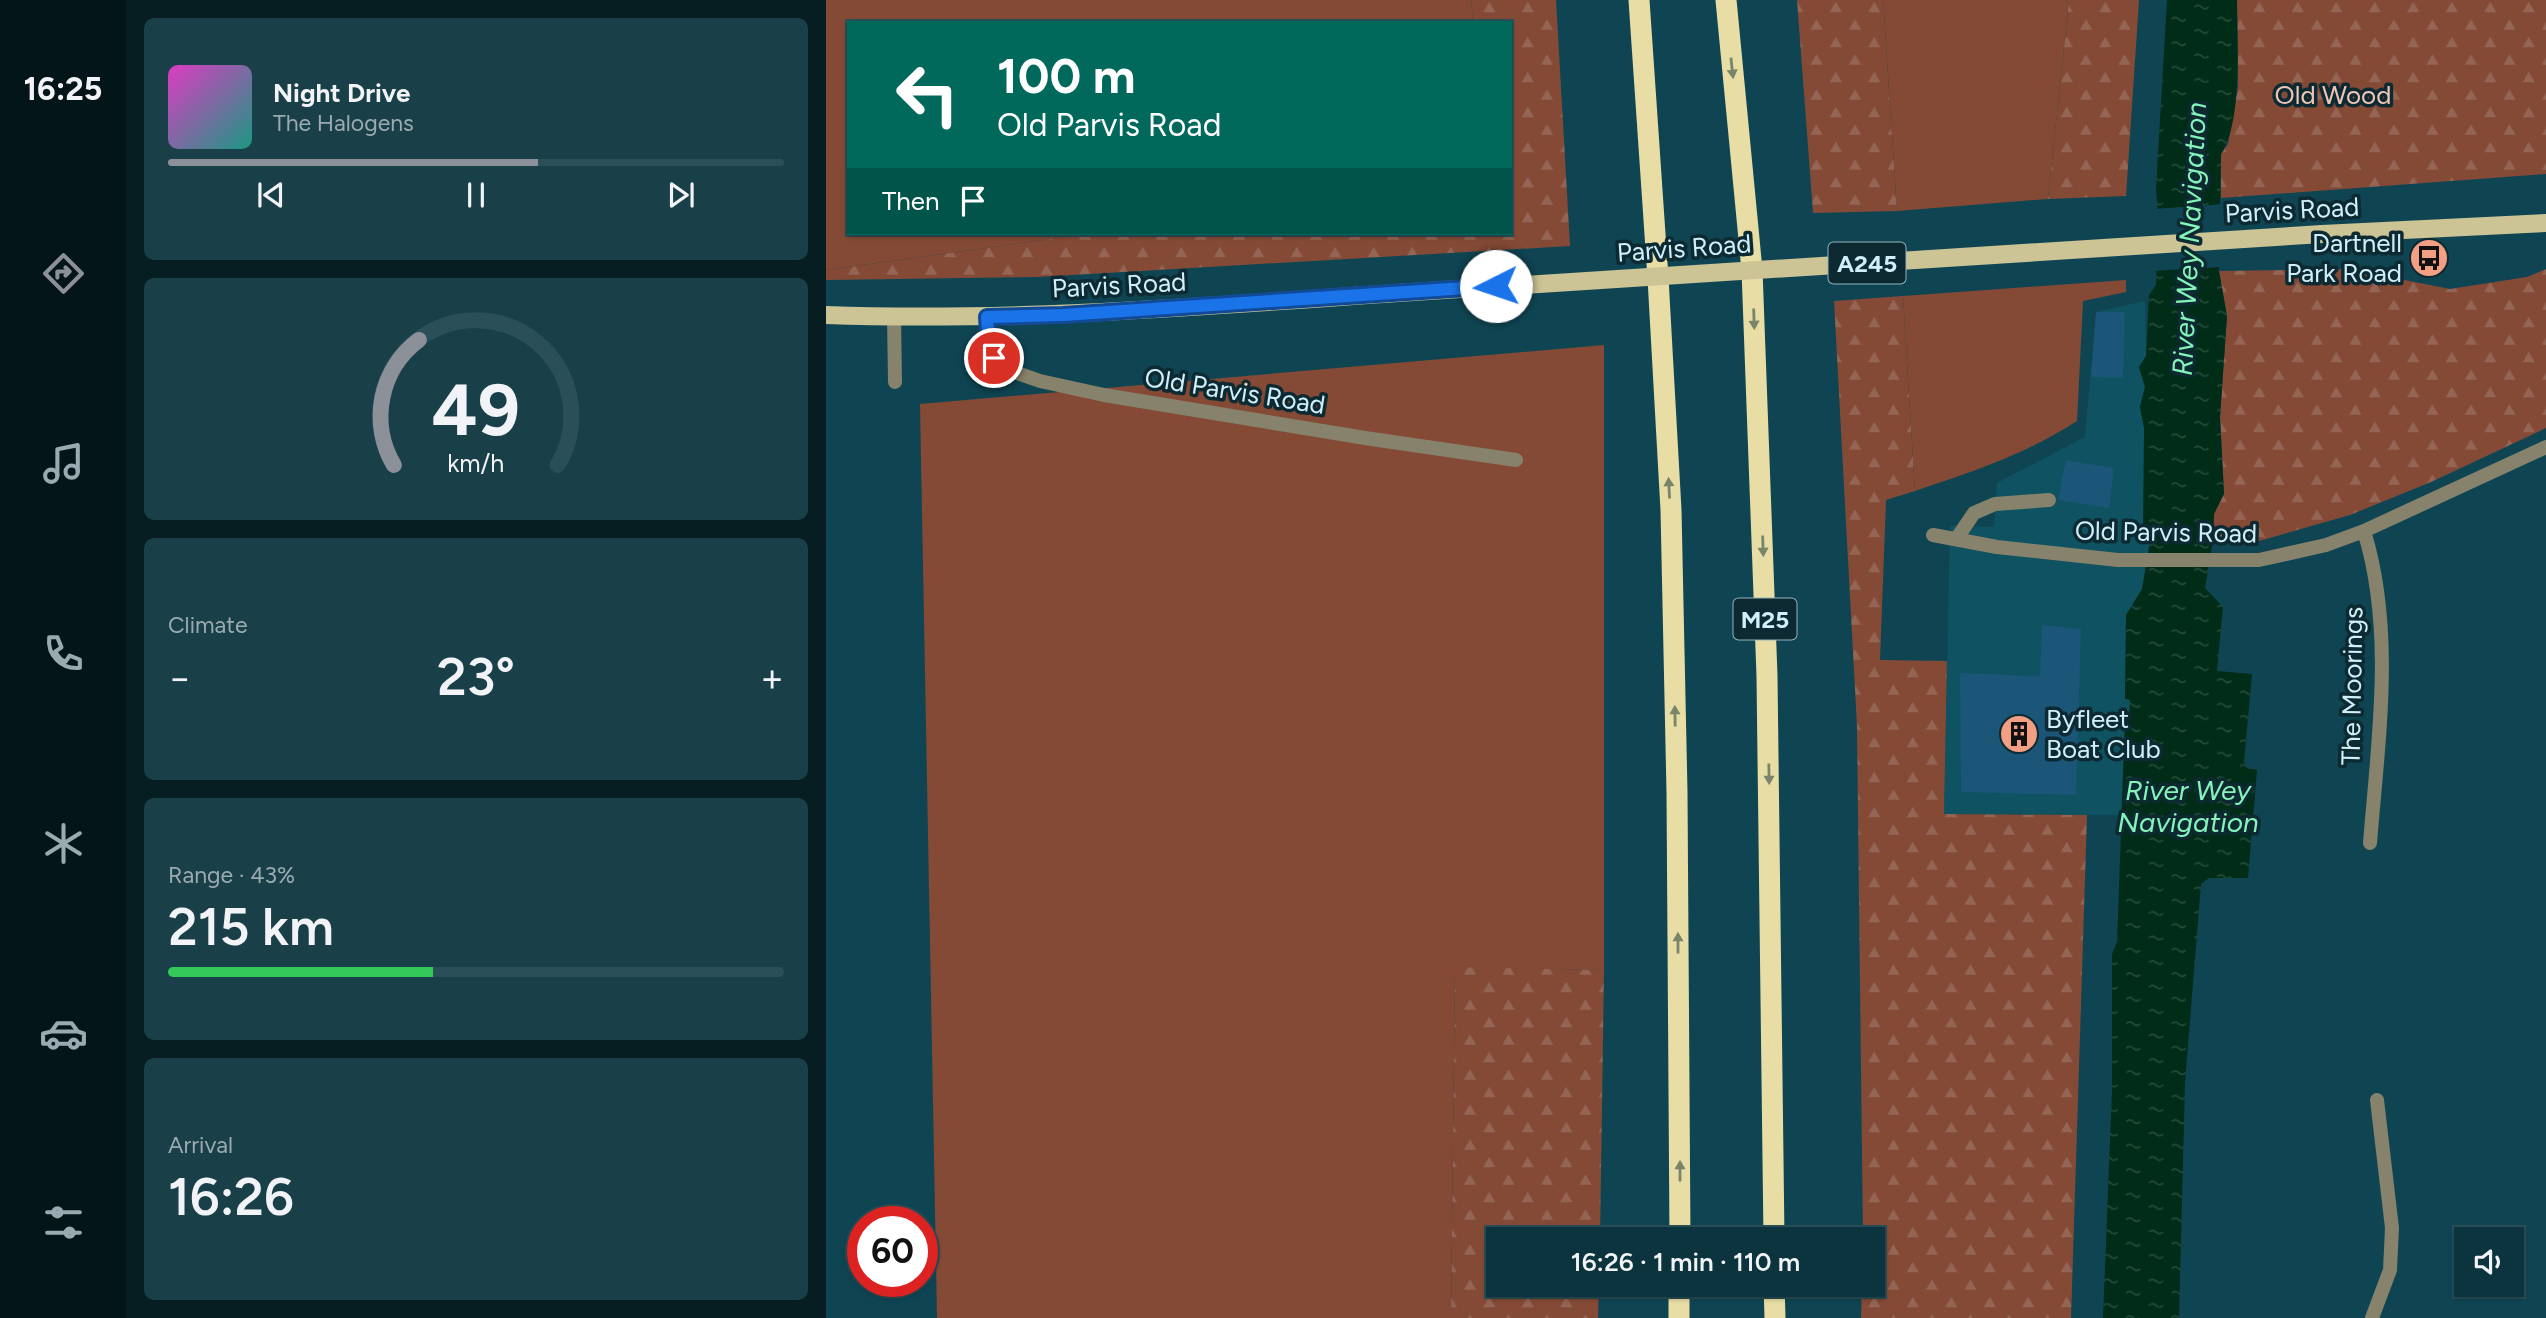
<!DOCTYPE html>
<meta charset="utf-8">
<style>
:root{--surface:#0b343e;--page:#193f49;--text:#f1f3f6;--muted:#9aaab0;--line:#2b4f58;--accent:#8c9099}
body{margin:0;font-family:Figtree,sans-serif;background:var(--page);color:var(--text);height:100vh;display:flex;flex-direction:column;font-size:26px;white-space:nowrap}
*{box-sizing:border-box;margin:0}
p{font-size:23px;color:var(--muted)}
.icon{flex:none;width:38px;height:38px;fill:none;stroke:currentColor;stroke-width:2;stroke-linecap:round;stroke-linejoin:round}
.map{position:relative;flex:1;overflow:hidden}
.panel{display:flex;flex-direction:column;gap:18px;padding:18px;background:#061d22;width:700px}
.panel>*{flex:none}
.guide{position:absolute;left:21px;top:21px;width:665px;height:214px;border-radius:0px;box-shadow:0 2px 5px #0004,0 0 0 2px var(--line);background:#00695c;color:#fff;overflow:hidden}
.tools{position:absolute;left:1628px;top:1227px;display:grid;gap:14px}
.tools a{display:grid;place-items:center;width:70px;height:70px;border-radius:0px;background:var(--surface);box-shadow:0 2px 5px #0004,0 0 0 2px var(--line);font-size:35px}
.speed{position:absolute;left:21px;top:1206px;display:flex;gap:14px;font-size:35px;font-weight:700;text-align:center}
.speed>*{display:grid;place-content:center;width:91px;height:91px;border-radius:50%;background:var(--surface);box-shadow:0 2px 5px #0004,0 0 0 2px var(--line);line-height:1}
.speed .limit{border:10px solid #d22;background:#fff;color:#111}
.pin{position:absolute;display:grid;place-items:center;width:60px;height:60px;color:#fff;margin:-30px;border:4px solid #fff;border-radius:50%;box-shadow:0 2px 7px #0007}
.me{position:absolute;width:77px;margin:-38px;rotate:266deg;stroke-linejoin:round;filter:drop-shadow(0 0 5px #0008)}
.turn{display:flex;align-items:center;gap:24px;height:147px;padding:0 35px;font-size:32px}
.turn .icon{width:91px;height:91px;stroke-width:2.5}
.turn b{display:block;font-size:49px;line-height:60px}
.then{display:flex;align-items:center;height:66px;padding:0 35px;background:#0003;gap:14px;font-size:26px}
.big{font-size:52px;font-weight:600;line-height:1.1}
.panel .tile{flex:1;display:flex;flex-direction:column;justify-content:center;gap:10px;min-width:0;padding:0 24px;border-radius:10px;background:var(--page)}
.panel .dial{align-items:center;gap:0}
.dial svg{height:182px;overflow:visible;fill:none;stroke:var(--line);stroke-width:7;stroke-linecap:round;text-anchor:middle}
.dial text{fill:var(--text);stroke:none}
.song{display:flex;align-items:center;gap:21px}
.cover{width:84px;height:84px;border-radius:10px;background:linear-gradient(135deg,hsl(310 70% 55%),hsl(170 70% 35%))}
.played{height:7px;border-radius:4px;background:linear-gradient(90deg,var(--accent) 60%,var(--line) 60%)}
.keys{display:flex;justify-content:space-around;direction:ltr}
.heat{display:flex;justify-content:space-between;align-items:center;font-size:38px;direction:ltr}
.charge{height:10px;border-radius:5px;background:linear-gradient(90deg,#34c759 43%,var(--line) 0)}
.trip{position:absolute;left:660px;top:1227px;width:399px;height:70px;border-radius:0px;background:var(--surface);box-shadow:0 2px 5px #0004,0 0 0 2px var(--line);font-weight:600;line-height:70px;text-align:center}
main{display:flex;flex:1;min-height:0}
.menu{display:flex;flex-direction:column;width:126px;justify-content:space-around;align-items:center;background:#041519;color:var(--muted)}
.menu .icon{width:49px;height:49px}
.menu .current{color:var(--accent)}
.menu b{font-size:32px;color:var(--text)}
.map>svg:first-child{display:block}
.built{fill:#0f5362}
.green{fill:#844a36}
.forest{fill:url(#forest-firs)}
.water{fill:url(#water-ripples)}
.pier{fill:#0f4553}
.building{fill:#1b5577}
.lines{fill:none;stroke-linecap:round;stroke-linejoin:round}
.service{stroke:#86826b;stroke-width:14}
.minor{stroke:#86826b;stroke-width:14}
.primary{stroke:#ccc495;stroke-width:18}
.motorway{stroke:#e8dea5;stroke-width:21}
.primary-bridge{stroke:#ccc495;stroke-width:18}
.oneway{fill:#7a846b}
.route-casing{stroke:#114b97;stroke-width:18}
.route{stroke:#1a73e8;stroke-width:12}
.labels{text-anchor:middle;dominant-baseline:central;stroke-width:7;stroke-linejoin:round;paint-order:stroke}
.shield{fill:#0d2931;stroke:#95b4be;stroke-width:2}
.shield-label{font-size:24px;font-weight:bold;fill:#cff0fb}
.park-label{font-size:26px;fill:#f1c6b8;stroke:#0d2931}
.street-label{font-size:26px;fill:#cff0fb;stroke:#0d2931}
.poi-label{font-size:26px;fill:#cff0fb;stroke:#0d2931;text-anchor:end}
.water-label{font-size:28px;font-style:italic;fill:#85f4b9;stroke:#0d2931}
</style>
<main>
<nav class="menu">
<b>16:25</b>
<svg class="icon current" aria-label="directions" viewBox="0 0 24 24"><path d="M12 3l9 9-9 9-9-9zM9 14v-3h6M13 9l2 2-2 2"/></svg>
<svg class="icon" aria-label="music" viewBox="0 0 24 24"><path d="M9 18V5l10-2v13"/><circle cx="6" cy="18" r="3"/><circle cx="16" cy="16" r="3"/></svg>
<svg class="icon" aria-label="phone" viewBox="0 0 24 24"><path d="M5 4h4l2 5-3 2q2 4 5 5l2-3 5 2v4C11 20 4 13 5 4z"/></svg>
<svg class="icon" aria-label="climate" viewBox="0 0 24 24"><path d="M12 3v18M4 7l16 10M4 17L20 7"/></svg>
<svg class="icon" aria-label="car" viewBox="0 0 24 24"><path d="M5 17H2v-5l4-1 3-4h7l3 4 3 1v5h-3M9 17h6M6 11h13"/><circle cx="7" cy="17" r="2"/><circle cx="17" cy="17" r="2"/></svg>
<svg class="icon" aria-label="filters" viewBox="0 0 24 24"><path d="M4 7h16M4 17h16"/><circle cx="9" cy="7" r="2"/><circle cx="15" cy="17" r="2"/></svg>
</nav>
<section class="panel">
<div class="tile">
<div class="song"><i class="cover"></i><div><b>Night Drive</b><p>The Halogens</p></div></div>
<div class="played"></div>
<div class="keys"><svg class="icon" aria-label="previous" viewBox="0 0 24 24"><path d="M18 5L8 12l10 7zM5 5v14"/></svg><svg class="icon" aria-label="pause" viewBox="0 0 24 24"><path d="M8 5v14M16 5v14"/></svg><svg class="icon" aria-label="next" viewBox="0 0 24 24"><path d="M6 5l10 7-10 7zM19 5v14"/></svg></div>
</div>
<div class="tile dial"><svg viewBox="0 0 100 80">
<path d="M14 69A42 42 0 1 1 86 69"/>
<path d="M14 69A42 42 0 0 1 25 14" stroke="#8c9099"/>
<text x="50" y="56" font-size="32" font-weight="700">49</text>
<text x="50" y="72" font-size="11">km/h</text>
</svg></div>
<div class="tile"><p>Climate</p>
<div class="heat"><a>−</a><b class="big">23°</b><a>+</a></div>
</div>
<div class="tile"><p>Range · 43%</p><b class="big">215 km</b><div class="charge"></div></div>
<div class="tile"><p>Arrival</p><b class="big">16:26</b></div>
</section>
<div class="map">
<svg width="1720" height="1318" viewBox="0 0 1720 1318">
<defs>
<pattern id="forest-firs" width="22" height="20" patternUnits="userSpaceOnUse" patternTransform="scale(1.75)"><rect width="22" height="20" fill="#844a36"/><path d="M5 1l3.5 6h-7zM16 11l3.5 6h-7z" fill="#946454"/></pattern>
<pattern id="water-ripples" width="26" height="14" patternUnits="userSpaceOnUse" patternTransform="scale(1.75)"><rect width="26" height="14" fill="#002c18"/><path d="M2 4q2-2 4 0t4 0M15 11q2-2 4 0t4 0" fill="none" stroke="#244b3a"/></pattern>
</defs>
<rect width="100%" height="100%" fill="#0f4553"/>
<path class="built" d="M1319 301 1320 356 1313 367 1319 387 1314 407 1318 427 1324 541 1316 589 1300 615 1299 699H1304L1303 721 1299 722 1295 815 1118 814 1124 526 1168 527 1171 483 1259 437 1270 312Z"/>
<path class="green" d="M0 0H645L647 23H23V233H269L0 270Z
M1057 0H1243L1222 199 1071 211Z
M1300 280V292L1257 301 1251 421C1198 455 1149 471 1089 491L1077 296Z
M778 345V970L629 968 625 1318H111L94 404Z"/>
<path class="forest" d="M645 0H730L744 246 212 277 0 280V270L269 233H684V23H647Z
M971 0H1057L1071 211 987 213Z
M1243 0H1313L1300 196 1222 199Z
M1411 0H1720V174L1395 198V154L1402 144 1412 87Z
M1523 269 1624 289 1701 277 1720 269V428L1605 482 1524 515 1419 545 1387 541 1388 514 1398 493 1394 417 1401 316 1393 271Z
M1077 296 1089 491 1060 500 1054 660 1121 661 1118 814 1261 815 1245 1318H1035L1036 1285 1046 1284V1239H1037L1031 726 1008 301Z
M629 967 778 970 774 1239H672V1284L773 1285 772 1318H625Z"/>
<path class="water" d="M1341 0H1411C1411 39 1417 122 1395 154L1393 271 1401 316 1394 417 1398 494 1388 514 1387 541 1379 588 1397 607 1391 671 1426 674 1418 762 1422 768 1431 770 1422 878H1383L1375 884 1359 1083 1353 1318H1277L1286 1090V954L1291 942 1299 721 1303 720 1304 700 1299 699 1300 615 1316 589 1324 541 1317 533 1318 428 1314 407 1319 387 1313 367 1320 356 1323 295 1330 285 1332 217 1330 188Z"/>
<path class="pier" d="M1398 204 1396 267 1326 271 1328 209Z"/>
<path class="building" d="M1270 312H1299L1297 378 1265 377Z
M1240 460 1288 468 1283 508 1232 500Z
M1216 625 1255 629 1250 795 1135 792 1134 673 1214 676Z"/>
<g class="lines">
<path class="service" d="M68 317 69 382
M161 317 163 346 168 358 177 368 214 381 278 395 539 438 690 460
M1131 538 1148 513 1169 504 1223 500
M1546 1318 1564 1270 1566 1228 1551 1100"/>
<path class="minor" d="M1538 531C1569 631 1552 741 1544 843
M1107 535 1171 547 1292 560H1433L1500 545 1538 531 1720 447"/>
<path class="primary" d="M1496 234 1720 223
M0 315C196 322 392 305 587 292"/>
<path class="motorway" d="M813 0 832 278 845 510 851 792 854 1239
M900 0 926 270 941 676 948 1239
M948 1284 949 1318
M853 1318V1284"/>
<path class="primary-bridge" d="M587 292 1496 234"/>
</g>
<defs><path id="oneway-solid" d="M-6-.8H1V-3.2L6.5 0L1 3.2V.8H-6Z" transform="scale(1.75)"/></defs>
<g class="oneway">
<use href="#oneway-solid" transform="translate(906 68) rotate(84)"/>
<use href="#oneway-solid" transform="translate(928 319) rotate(88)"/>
<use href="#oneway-solid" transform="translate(843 488) rotate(-93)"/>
<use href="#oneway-solid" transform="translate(937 546) rotate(88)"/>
<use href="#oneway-solid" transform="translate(849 716) rotate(-91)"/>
<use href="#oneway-solid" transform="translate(943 774) rotate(89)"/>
<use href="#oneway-solid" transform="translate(852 943) rotate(-90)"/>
<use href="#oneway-solid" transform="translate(854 1171) rotate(-90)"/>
</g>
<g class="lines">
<defs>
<path id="route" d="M168 358 163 346 161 317 237 315 670 286"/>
</defs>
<use href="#route" class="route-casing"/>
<use href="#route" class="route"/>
</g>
<defs>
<symbol id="bus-disc" viewBox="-11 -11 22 22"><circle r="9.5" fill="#f39f83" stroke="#0d2931"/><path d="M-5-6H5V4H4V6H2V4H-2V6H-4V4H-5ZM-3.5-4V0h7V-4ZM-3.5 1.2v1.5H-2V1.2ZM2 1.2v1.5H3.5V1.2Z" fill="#111"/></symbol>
<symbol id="building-disc" viewBox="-11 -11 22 22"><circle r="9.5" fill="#f39f83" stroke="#0d2931"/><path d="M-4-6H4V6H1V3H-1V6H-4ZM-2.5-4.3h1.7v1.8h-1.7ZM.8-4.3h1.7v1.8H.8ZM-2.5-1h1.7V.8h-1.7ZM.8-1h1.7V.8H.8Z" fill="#111"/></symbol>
</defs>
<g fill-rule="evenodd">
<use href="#bus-disc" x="1581" y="236" width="44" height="44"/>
<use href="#building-disc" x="1171" y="712" width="44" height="44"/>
</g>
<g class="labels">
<g class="shield">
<rect x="1002.5" y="242.5" width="77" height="41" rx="5"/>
<rect x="907.5" y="598.5" width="63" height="41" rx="5"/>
</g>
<g class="shield-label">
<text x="1041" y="263">A245</text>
<text x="939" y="619">M25</text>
</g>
<g class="park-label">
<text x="1507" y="95">Old Wood</text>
</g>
<g class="street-label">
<text transform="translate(1466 210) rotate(-3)">Parvis Road</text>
<text transform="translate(858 248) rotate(-4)">Parvis Road</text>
<text transform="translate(293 285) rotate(-3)">Parvis Road</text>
<text transform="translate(409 391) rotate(9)">Old Parvis Road</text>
<text transform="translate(1340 532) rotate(1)">Old Parvis Road</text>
<text transform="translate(1526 686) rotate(-89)">The Moorings</text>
</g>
<g class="poi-label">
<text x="1576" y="243">Dartnell<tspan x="1576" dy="30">Park Road</tspan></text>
<text x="1220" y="719" text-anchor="start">Byfleet<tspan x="1220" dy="30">Boat Club</tspan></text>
</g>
<g class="water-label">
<text transform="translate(1363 239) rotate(-87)">River Wey Navigation</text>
<text x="1362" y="790">River Wey<tspan x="1362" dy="32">Navigation</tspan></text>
</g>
</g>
</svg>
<div class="tools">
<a><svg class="icon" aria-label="sound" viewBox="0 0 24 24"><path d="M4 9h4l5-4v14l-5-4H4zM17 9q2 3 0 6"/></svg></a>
</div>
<div class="speed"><div class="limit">60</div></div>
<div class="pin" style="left:168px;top:358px;background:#d93025"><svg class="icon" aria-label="arrive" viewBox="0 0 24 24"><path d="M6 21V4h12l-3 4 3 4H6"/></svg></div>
<svg class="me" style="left:670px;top:286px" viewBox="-20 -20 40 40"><circle r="19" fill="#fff"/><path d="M0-13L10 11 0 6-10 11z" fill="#1a73e8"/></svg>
<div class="trip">16:26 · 1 min · 110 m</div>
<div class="guide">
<div class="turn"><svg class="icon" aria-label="left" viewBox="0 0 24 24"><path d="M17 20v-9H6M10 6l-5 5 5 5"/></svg><div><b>100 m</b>Old Parvis Road</div></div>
<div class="then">Then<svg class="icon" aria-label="arrive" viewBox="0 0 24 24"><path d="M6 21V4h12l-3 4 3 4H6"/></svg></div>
</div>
</div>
</main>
